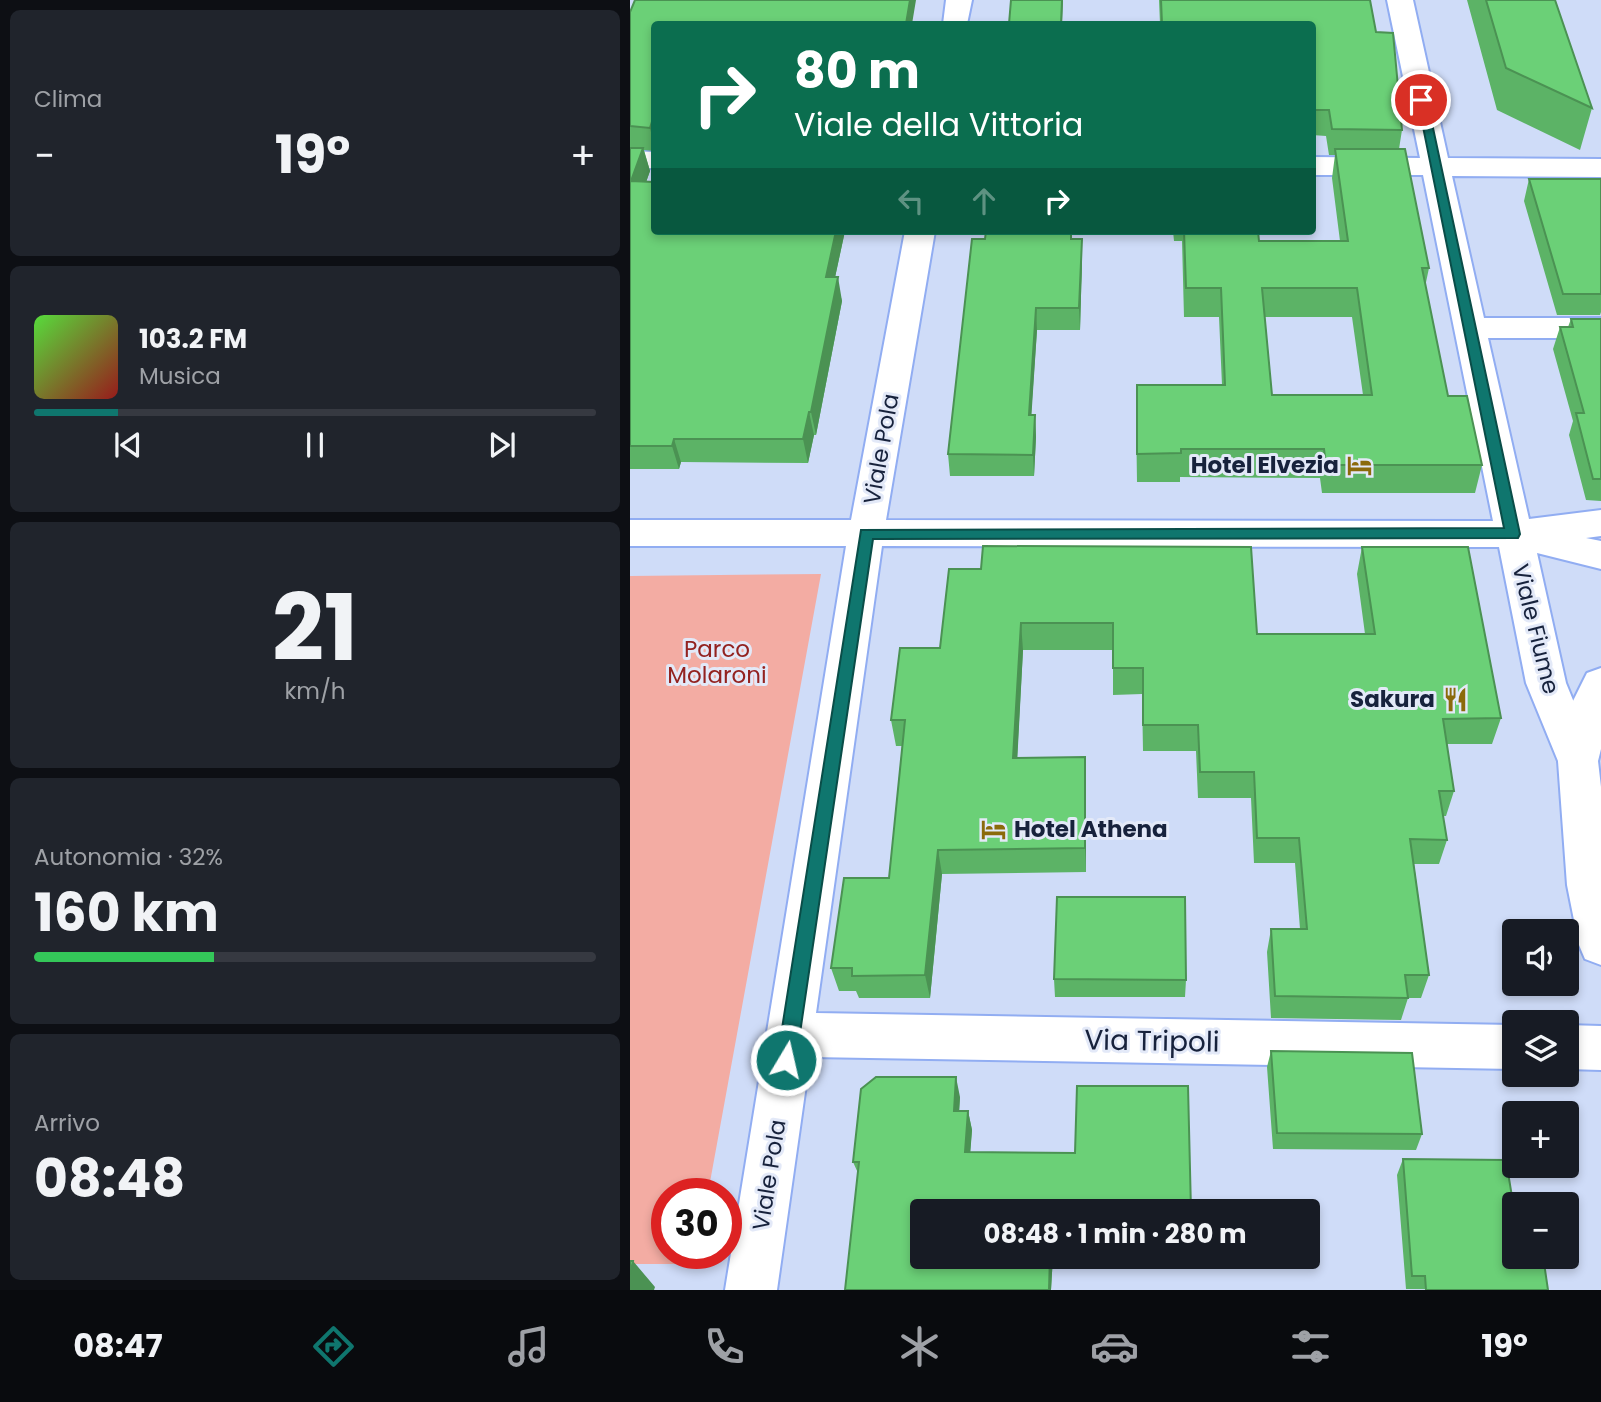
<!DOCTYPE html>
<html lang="it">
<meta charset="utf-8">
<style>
:root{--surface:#171b24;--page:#20242c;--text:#f1f3f6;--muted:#9ea1a6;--line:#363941;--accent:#0f766e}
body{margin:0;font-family:Poppins,sans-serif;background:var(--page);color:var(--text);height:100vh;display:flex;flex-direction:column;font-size:26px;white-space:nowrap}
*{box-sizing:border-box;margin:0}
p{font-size:23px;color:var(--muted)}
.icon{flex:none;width:38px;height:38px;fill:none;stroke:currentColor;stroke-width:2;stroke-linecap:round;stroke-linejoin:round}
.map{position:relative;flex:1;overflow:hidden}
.drawer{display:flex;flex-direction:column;gap:10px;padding:10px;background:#0d0f14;width:630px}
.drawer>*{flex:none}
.guide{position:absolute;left:21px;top:21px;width:665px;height:214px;border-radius:7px;box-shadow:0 4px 10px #0003;background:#0b6e4f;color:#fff;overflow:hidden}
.fabs{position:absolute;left:872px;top:919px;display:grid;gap:14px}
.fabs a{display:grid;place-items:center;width:77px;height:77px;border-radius:7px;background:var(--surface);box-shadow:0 4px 10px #0003;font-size:35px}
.speed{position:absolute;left:21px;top:1178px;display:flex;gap:14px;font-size:35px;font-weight:700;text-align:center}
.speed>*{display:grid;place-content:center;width:91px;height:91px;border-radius:50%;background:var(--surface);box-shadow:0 4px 10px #0003;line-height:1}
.speed .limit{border:10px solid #d22;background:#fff;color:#111}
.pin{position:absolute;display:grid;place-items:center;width:60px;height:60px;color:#fff;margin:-30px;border:4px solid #fff;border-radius:50%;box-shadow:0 2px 7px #0007}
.me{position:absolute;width:77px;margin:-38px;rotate:9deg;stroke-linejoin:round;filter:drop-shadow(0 0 5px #0008)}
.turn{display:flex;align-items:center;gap:24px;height:147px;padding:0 28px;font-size:32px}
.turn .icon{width:91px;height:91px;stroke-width:2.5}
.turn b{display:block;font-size:49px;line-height:60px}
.lanes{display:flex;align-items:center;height:66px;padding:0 28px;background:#0003;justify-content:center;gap:35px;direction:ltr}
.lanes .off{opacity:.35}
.big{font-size:52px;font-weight:700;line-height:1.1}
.drawer .card{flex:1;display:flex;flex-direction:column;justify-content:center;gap:10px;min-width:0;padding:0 24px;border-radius:10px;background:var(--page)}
.drawer .dial{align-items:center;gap:0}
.dial b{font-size:91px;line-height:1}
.song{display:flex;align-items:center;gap:21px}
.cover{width:84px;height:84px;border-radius:10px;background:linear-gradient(135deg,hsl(110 70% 55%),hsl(0 70% 35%))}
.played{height:7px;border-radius:4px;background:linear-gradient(90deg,var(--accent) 15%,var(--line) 15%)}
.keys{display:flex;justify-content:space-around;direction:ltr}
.heat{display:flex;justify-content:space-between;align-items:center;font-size:38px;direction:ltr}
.charge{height:10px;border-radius:5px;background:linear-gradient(90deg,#34c759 32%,var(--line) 0)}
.trip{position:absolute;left:280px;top:1199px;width:410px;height:70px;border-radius:7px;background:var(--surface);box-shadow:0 4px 10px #0003;font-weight:700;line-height:70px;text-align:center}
.dock{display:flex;height:112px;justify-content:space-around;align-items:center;background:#090b0e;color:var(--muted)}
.dock .icon{width:49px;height:49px}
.dock .selected{color:var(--accent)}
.dock b{font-size:32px;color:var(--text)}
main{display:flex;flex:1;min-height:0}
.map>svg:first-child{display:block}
.green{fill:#f3aca3}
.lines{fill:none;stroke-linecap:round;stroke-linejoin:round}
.minor-casing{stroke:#91adf2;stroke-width:4}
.major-casing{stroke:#91adf2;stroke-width:4}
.minor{fill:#fff;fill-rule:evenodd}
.major{fill:#fff;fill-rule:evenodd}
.wall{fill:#5cb366;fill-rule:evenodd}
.shaded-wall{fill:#4b9253}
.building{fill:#6bd077;stroke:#4b9253;stroke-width:2;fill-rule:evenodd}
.route{fill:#0f766e;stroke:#0a4d48;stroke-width:2}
.labels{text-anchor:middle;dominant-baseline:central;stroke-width:6;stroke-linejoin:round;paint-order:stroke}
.street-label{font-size:23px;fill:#17223c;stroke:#e3e9f8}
.poi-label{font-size:23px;font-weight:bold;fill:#17223c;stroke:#e3e9f8;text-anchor:end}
.park-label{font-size:23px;fill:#932220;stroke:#e3e9f8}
.near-street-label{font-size:28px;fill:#17223c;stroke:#e3e9f8}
</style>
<main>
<section class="drawer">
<div class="card"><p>Clima</p>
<div class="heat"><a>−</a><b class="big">19°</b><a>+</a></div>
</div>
<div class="card">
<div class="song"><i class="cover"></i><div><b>103.2 FM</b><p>Musica</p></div></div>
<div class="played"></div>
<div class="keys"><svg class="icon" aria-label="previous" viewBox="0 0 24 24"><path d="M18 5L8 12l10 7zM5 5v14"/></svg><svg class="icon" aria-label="pause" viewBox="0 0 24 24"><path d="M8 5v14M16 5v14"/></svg><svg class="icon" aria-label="next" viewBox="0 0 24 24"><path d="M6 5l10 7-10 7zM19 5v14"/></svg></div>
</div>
<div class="card dial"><b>21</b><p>km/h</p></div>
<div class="card"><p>Autonomia · 32%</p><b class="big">160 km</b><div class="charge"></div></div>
<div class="card"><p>Arrivo</p><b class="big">08:48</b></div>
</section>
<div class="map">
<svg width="971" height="1290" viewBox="0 0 971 1290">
<rect width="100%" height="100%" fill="#cfdcf8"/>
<path class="green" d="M191 574 78 1193 37 1194V1253H67L65 1264H0V576Z"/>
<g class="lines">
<defs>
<path id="minor" d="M316 0H342L337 24H313Z
M757 0H783L818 158 971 159V177L822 176 854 318H971V338H858L899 519 971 510V536L956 538 971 541V569L907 553 936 683 968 761 962 773 948 778 934 773 928 761 896 683 869 547 252 546 186 1013 884 1025V1069L180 1057 147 1290H95L216 546H0V520H221L275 231H305L256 520 863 521 793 175H682V157L790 158Z
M0 151 24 152V168L0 169Z
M936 1025 971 1026V1070L936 1069Z"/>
<path id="major" d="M971 668V749L968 761 971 787V965L955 959 949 945 937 885 928 761 940 707 957 673Z"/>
</defs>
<use href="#minor" class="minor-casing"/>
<use href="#major" class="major-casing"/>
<use href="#minor" class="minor"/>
<use href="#major" class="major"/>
</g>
<path class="wall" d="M529 0H740L746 32 772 130 769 149 799 268 795 287 818 396 852 465 845 493H692L690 478 550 477V482H507L506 414 592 385 589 317H554L552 241H544L543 231H628L629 241H710L702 178 705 155H699L696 136 682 135V24H530ZM635 317H722L733 395H642Z
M837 0H925L962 108 950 150 867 110Z
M0 12 24 24V151L14 150 20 171 16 182 215 231 205 277 212 301 186 435H184L178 463 51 462 49 469H0Z
M899 179H971V312L970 315H927L894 201Z
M355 239H452V261L450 330H407L401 415H405L406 437 404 476H320L318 454Z
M941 319H971V501L956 500 939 435 943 421 923 349 930 327H938Z
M732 547 871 718 862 744H817L824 791 816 816H813L817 840 809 864H784L799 975 791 998H778L771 1020 641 1018 637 952 641 929H670L665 863H624L621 798H568L566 751H513L512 694 483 695V650H393L387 758 455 757 456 872 312 874 300 998H229L226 991H209L201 968 259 878 272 746H266L261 720 310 648 319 569 627 634H735L727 574Z
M424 979 556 980 555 997H425Z
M641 1051 792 1134 786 1150 643 1149 637 1067Z
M330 1097 329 1111H338L342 1130 340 1152 561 1211H292V1256H423L421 1290H215L228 1173 223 1162Z
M773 1159 884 1256 918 1290 776 1289 767 1175Z"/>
<path class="shaded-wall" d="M280 0H286L282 24H276Z
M432 0H433L432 24H431Z
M24 115V145L20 128Z
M13 148 20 171 8 205 1 181Z
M206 231H215L200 301 196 277Z
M452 239V261L450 330 449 308Z
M208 277 212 301 186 435 181 412Z
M406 308 407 330 400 437 399 415Z
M179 412 184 435 178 463 173 439Z
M405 415 406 437 404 476 403 455Z
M44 439 51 462 49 469 42 446Z
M391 623 393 650 386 784 383 758Z
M455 757 456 783V872L455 848Z
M308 850 312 874 300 998 295 975Z
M326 1077 330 1097 328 1130 324 1111Z
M338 1111 342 1130 339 1170 335 1152Z
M420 1256H423L421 1290H419Z
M3 1261 25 1287 24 1290H0V1274Z"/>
<path class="building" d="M5 0H280L276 24H24V115L20 128 0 126V12Z
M381 0H432L431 24H379Z
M531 0H740L746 32 763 33 772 130 702 129 699 110H682V24H532Z
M856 0H925L962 108 876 68Z
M0 148H13L1 181 24 182V231H206L196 277H208L181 412H179L173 439H44L42 446H0Z
M705 149H775L799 268H792L818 396H837L852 465H696L694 449H551V453L507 454V385H595L591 288H556L554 231H628L629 241H718ZM632 288H727L742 395H642Z
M899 179H971V294H933Z
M356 231H441V239H452L449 308H406L399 415H405L403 455 318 454 342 239H355Z
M941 319H971V479H963L946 413H954L930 327H943Z
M353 546 621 547 627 634H745L732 547H838L871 718 813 719 824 791H809L817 840 780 839 799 975H775L778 998 645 996 641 929H677L669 838H627L624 772H570L568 725H513V668H483V623H391L383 758 455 757V848L308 850 295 975 222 976V968H201L214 878H259L275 720H261L270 648H310L319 569H351Z
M427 897H555L556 980 424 979Z
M641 1051 782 1053 792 1134 647 1133Z
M246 1077H326L324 1111H338L335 1152 445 1153 447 1086H558L561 1211H292V1256H420L419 1290H215L229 1162H223L231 1089Z
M773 1159 876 1160 884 1209V1256H913L918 1290H796L795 1276H782Z
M0 1261H3L0 1274Z"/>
<path class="route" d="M787 97 797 100 890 534 888 538 243 539 166 1060 163 1067 156 1070 150 1067 147 1060 231 530 874 528Z"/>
<defs>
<symbol id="hotel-bare" viewBox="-9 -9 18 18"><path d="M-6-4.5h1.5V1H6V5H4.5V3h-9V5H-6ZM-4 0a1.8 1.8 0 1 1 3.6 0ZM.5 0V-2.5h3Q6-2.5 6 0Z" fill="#8b6a0b" stroke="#e3e9f8" stroke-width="2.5" paint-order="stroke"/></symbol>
<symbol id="restaurant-bare" viewBox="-9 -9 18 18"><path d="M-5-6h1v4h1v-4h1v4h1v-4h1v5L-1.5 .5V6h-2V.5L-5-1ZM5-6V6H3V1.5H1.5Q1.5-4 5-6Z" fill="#8b6a0b" stroke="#e3e9f8" stroke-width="2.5" paint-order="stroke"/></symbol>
</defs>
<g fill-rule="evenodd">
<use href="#hotel-bare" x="712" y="448" width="35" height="35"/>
<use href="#restaurant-bare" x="808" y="682" width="35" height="35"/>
<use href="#hotel-bare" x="346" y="812" width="35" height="35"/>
</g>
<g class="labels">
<g class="street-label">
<text transform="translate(251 449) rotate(-80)">Viale Pola</text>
<text transform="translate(906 629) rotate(76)">Viale Fiume</text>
<text transform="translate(139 1175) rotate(-81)">Viale Pola</text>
</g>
<g class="poi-label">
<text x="709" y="465">Hotel Elvezia</text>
<text x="805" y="699">Sakura</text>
<text x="384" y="829" text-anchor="start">Hotel Athena</text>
</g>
<g class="park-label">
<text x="87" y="649">Parco<tspan x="87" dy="26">Molaroni</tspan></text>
</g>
<g class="near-street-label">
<text transform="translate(522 1041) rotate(1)">Via Tripoli</text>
</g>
</g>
</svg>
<div class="fabs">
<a><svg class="icon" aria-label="sound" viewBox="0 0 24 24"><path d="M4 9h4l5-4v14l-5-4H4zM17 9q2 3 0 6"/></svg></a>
<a><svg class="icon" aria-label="layers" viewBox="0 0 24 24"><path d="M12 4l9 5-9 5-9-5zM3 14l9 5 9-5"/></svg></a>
<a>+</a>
<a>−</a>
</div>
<div class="speed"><div class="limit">30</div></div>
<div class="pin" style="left:791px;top:100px;background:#d93025"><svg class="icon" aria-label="arrive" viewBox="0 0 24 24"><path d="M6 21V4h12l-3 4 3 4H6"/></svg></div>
<svg class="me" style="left:156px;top:1060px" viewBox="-20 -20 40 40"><circle r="17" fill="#0f766e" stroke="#fff" stroke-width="3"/><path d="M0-11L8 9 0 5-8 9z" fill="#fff"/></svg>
<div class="trip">08:48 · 1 min · 280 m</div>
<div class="guide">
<div class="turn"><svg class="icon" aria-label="right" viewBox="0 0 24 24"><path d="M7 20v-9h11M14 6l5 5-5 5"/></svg><div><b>80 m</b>Viale della Vittoria</div></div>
<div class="lanes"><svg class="icon off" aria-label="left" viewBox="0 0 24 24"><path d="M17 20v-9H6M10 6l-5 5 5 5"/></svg><svg class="icon off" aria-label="ahead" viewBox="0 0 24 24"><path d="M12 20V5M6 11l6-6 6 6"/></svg><svg class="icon" aria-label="right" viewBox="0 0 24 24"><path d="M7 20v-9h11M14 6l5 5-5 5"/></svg></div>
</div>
</div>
</main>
<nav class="dock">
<b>08:47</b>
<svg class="icon selected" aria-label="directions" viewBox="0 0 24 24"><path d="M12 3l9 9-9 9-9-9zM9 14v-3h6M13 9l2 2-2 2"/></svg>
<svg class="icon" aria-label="music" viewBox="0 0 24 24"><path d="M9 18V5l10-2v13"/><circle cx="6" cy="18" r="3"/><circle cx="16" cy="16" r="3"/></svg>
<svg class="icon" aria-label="phone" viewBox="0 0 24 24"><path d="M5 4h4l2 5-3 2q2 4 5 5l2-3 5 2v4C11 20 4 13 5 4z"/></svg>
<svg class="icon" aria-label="climate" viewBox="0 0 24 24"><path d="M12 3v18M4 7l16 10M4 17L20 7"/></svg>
<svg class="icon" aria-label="car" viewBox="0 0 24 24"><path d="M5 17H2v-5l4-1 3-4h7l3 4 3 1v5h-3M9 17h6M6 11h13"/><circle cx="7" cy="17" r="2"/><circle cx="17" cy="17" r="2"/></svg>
<svg class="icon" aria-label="filters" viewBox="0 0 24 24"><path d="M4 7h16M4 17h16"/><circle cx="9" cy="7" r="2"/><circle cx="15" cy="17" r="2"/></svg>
<b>19°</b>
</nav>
